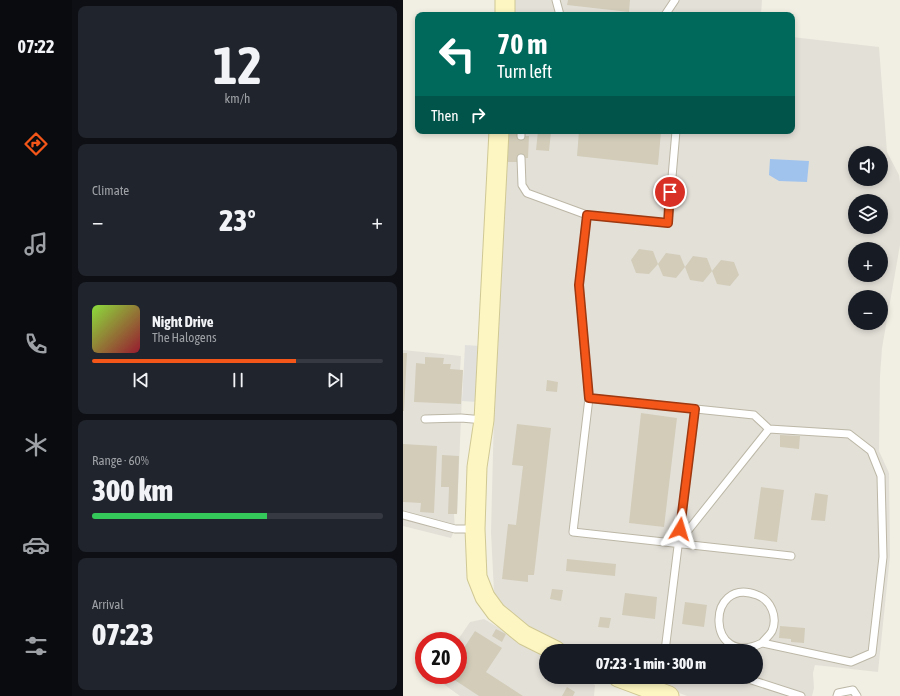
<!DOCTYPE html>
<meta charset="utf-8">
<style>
:root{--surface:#171b24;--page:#20242c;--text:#f1f3f6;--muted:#9ea1a6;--line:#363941;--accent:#f35618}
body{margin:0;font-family:"Asap Condensed",sans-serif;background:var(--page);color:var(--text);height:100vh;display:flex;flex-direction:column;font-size:15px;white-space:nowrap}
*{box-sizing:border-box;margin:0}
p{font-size:13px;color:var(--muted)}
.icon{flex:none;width:22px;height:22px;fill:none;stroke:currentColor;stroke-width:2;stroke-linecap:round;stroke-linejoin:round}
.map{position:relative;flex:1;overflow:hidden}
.details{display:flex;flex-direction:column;gap:6px;padding:6px;background:#0d0f14;width:331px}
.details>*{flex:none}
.top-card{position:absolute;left:12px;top:12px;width:380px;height:122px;border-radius:8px;box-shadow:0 2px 6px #0003;background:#00695c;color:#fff;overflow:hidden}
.controls{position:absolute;left:445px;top:146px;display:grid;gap:8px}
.controls a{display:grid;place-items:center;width:40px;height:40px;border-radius:50%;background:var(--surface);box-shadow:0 2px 6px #0003;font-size:20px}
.speed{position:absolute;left:12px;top:632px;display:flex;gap:8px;font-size:20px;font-weight:700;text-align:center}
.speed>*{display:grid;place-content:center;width:52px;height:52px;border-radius:50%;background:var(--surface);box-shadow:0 2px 6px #0003;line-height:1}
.speed .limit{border:6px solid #d22;background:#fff;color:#111}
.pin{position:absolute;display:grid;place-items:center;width:34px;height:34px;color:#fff;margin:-17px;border:2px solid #fff;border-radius:50%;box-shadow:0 1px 4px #0007}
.me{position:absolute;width:44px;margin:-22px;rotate:7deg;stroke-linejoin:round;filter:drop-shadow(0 0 3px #0008)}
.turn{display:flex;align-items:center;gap:14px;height:84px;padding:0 16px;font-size:18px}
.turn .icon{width:52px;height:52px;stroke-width:2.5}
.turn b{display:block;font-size:28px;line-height:34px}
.then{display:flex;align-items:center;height:38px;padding:0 16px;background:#0003;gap:8px;font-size:15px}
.big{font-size:30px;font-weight:800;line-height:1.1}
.details .card{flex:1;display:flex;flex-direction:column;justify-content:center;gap:6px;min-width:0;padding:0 14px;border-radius:8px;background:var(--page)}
.details .dial{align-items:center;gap:0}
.dial b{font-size:52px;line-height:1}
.song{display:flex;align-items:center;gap:12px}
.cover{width:48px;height:48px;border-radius:6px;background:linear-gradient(135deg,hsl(90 70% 55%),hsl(350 70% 35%))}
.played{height:4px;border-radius:2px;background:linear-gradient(90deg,var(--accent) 70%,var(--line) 70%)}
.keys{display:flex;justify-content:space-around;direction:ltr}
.heat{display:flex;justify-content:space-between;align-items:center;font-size:22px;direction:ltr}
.charge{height:6px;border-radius:3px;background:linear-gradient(90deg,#34c759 60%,var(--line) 0)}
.trip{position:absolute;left:136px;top:644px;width:224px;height:40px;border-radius:20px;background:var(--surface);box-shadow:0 2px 6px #0003;font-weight:800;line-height:40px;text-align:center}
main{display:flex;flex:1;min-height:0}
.tab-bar{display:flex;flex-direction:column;width:72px;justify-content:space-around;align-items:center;background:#090b0e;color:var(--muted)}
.tab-bar .icon{width:28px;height:28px}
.tab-bar .on{color:var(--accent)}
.tab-bar b{font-size:18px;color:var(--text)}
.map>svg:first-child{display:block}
.industrial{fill:#e3e0d8;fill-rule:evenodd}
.parking{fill:#e1e0dc}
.water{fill:#a0c3ed}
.building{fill:#d2ccb9}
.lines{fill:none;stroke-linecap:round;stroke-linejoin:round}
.lane-casing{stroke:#bcb7a6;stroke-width:9}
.secondary-casing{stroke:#d0c894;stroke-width:21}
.lane{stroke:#fff;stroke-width:7}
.secondary{stroke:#fdf6c2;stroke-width:19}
.route-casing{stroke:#9e3810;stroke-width:10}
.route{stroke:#f35618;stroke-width:7}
</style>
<main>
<nav class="tab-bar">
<b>07:22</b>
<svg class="icon on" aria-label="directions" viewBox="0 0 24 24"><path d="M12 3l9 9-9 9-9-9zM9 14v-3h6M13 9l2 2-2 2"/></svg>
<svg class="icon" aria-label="music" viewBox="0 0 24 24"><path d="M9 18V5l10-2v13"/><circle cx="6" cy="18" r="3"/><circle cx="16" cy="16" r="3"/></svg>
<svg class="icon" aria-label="phone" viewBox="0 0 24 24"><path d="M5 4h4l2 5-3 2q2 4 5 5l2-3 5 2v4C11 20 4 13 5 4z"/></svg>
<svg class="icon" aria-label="climate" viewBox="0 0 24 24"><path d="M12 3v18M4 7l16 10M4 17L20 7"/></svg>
<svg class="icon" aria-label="car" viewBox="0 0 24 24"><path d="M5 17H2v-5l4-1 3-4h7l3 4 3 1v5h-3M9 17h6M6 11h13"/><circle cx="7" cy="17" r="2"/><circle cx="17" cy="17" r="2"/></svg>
<svg class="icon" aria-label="filters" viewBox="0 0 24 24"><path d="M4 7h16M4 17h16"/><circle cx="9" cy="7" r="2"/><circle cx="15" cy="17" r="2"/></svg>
</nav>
<section class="details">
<div class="card dial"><b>12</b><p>km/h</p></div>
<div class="card"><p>Climate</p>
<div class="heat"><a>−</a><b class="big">23°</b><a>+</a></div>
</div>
<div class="card">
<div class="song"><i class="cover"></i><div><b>Night Drive</b><p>The Halogens</p></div></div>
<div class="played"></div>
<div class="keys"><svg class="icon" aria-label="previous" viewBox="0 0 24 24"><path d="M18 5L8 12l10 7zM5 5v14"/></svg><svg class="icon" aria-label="pause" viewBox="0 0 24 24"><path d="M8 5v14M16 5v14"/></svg><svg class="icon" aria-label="next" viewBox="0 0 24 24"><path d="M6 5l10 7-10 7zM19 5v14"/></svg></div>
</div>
<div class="card"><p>Range · 60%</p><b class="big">300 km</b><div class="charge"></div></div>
<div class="card"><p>Arrival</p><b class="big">07:23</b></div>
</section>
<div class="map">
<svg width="497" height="696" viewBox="0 0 497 696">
<rect width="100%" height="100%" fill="#f1efe3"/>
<path class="industrial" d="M110 0H359L358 15H110Z
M389 37 476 47 484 152 496 175 497 183V245L479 348 477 376 476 451 486 473 487 556 475 672 412 665 410 673 411 688 409 696H284L236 677H353V651H169L142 641 112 621 91 592 88 532 91 414 104 131H389ZM452 153H478V179H452ZM452 201H478V227H452ZM452 249H478V275H452ZM452 297H478V323H452Z
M0 350 58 356 57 370H60L54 514H51L52 529 48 538 0 526Z
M81 619 143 656V677H179L192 685 191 696H57L31 677 32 675H55L54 641 67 622Z"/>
<path class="parking" d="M62 345 77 346 74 402 59 401Z"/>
<path class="water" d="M367 159 406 161 404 182 376 181 366 175Z"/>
<path class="building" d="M165 0H227L226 12 164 5Z
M104 131H117V136H126L125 158H115V162H104Z
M135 131 148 132 146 151 133 150Z
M176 131 258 132 255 165 174 156Z
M236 249 250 251 255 264 246 274 233 273 228 260Z
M263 253 277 255 282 267 273 278 260 276 255 264Z
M290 256 304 258 309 271 300 282 287 280 282 267Z
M318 260 331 262 336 275 327 286 314 284 309 271Z
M0 353H4L1 411H0Z
M22 357 41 358 40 364H48L47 369 60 370 58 404 11 402 13 363 22 364Z
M144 380 155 382 154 392 143 391Z
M238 413 274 418 261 527 226 523Z
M114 424 148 428 131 575H125V582L99 579 105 524 113 525 120 466 109 465Z
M377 435 397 436 396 449 377 447Z
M0 444 34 446 31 513 17 512 18 503 0 502Z
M39 455 56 456 54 514H45L46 487H38Z
M358 487 381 490 374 542 351 539Z
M412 493 425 495 422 521 408 520Z
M164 559 213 564 212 576 163 571Z
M149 589 160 590 158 601 147 599Z
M222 593 254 597 252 619 219 615Z
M282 602 304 605 301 627 279 624Z
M197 617 208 618 206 628 195 627Z
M377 626 402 628 401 643 388 642V639L376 638Z
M93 629 103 634 99 642 89 636Z
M72 631 99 648 83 672 120 696H76L44 675H55V657Z
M164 687 172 692 170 696H159Z"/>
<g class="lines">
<defs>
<path id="lane" d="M153 0 157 15
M262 15 272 0
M118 131V136
M118 158 119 185 124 193 184 215 176 285 186 398 170 532 388 556
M184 215 265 223 273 131
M186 398 351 415 366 429 446 434 468 451 478 476 480 557 469 653 448 662 359 643C303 670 302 575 354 595 368 600 375 617 369 631 367 635 362 639 359 643
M22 419 58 418 81 420
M0 515 52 529H72
M275 543 366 429
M262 651 292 409
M339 677 398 696
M434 696 435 693 450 690 454 696"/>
<path id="secondary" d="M102 15V0
M96 131 81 420 74 467 72 529 74 577 82 597 93 612 121 635 153 651
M215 677 266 696"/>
</defs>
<use href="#lane" class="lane-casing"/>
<use href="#secondary" class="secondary-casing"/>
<use href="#lane" class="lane"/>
<use href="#secondary" class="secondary"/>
</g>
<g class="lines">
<defs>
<path id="route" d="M267 192 265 223 184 215 176 285 186 398 292 409 277 529"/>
</defs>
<use href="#route" class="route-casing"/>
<use href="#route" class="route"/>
</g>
</svg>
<div class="controls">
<a><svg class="icon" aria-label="sound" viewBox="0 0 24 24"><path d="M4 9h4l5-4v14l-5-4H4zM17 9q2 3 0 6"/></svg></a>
<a><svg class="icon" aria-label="layers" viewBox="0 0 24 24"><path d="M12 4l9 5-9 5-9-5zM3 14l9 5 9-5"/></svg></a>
<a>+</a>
<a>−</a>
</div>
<div class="speed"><div class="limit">20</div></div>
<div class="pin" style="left:267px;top:192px;background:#d93025"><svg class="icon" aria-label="arrive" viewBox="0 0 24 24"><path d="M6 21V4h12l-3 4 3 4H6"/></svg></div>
<svg class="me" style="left:277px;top:529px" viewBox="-20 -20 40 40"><path d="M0-17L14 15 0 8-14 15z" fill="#f35618" stroke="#fff" stroke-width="4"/></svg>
<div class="trip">07:23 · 1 min · 300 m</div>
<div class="top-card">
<div class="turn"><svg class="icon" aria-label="left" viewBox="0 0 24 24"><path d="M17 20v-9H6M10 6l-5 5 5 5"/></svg><div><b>70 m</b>Turn left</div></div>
<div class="then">Then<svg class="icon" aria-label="right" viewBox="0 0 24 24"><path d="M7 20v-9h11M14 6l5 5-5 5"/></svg></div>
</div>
</div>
</main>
